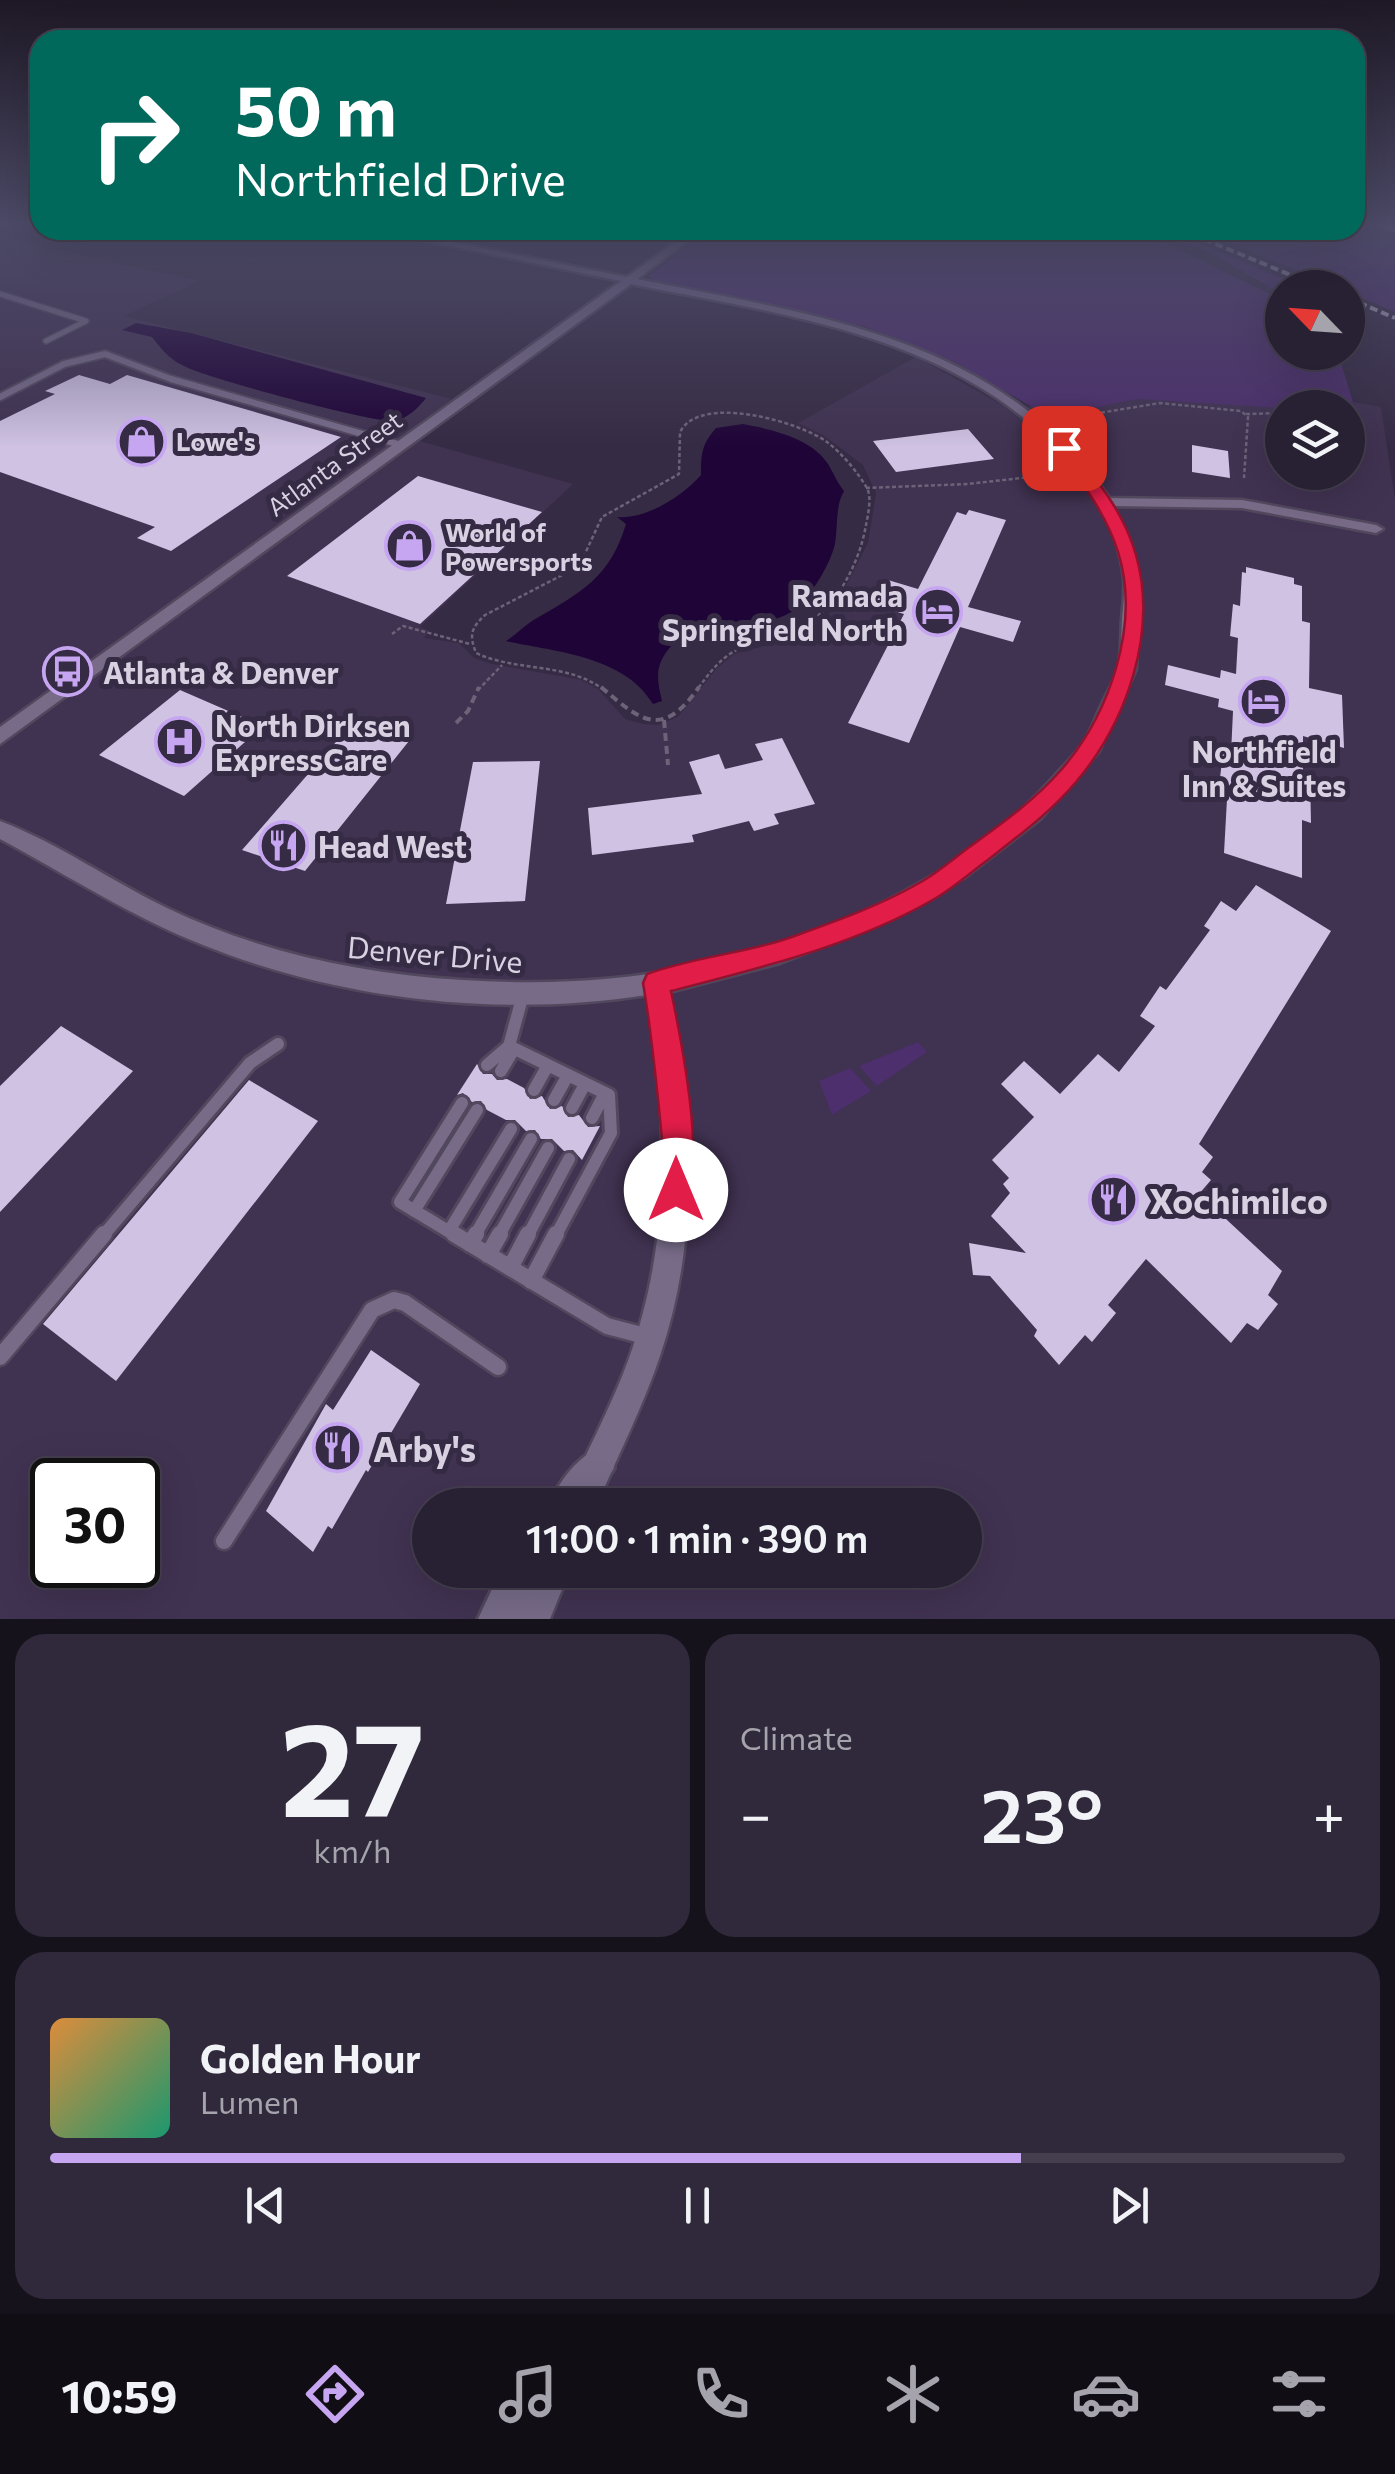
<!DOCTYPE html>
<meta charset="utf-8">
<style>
:root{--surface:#282033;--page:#30283b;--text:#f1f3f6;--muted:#a5a3ac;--line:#443e4e;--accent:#c6a6f0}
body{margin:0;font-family:Commissioner,sans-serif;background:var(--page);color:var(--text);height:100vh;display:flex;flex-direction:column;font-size:38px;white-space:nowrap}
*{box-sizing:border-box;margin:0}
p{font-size:32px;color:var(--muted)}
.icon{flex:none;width:55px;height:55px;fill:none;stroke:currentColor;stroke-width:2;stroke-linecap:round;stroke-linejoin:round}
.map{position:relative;height:1619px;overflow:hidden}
.details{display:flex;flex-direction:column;gap:15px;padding:15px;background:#16121c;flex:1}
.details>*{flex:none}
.hud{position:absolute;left:30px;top:30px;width:1335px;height:210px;border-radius:30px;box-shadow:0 10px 40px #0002,0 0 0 2px var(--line);background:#00695c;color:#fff;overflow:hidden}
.needle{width:65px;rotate:295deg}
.tools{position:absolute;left:1265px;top:270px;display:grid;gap:20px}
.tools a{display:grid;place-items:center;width:100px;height:100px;border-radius:50%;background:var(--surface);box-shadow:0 10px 40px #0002,0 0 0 2px var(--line);font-size:50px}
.speed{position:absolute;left:30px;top:1458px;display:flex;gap:20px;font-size:50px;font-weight:700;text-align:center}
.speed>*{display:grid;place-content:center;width:130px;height:130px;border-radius:50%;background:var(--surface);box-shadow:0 10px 40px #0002,0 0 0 2px var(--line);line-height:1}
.speed .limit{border:5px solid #111;border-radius:15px;background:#fff;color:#111}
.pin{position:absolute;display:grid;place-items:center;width:85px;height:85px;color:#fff;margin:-42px;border-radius:20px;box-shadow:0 5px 15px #0006}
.me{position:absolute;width:110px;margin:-55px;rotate:0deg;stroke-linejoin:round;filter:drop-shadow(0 0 8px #0008)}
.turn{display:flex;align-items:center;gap:35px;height:210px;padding:0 40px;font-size:45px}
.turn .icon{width:130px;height:130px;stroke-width:2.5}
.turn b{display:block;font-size:70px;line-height:85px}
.big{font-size:75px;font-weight:600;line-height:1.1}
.details .widget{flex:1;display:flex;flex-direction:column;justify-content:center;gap:15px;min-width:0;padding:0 35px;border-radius:30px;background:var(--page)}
.details .dial{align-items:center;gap:0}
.dial b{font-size:130px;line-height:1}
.song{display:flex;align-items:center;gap:30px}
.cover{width:120px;height:120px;border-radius:15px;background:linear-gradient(135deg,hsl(30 70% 55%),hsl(160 70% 35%))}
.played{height:10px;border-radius:5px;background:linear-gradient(90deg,var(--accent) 75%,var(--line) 75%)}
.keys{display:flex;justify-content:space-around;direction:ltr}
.heat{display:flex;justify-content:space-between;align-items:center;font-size:55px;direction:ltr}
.details .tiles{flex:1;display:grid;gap:15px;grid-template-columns:1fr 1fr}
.widget:last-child{grid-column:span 2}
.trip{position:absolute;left:412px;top:1488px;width:570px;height:100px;border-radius:50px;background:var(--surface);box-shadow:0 10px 40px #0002,0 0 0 2px var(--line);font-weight:600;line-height:100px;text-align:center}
.dock{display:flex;height:160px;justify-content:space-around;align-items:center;background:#100d14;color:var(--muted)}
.dock .icon{width:70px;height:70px}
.dock .selected{color:var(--accent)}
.dock b{font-size:45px;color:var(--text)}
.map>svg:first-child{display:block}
.built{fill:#403251;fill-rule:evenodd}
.green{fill:#4c2f6c}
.water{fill:#1f0437}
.building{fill:#cfc2e2}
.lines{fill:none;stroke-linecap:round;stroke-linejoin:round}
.service-far3-casing{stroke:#51485e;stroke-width:8}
.service-far2-casing{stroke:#51485e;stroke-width:10}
.service-far1-casing{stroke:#51485e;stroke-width:18}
.service-casing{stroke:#51485e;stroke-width:21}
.minor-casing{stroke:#51485e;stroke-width:5}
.tertiary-casing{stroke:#51485e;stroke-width:6}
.motorway-casing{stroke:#51485e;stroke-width:5}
.path-far1{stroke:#6d6379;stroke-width:2.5;stroke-dasharray:4 2.5;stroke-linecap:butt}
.path{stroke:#6d6379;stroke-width:4;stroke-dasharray:8 5;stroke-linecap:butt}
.service-far3{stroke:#776b88;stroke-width:5}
.service-far2{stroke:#776b88;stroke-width:6}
.service-far1{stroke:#776b88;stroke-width:12}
.service{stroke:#776b88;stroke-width:16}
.minor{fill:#776b88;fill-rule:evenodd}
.tertiary{fill:#776b88;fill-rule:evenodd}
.motorway{fill:#cbadf3;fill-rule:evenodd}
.rail{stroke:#b4acbf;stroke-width:4;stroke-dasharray:8 4;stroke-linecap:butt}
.route{fill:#e11d48;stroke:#92132f;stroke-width:2.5}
.labels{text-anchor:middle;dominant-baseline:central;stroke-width:10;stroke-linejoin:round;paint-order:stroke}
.far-poi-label{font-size:25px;font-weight:bold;fill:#d8d1e2;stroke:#362b44;text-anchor:start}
.far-street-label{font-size:25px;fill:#d8d1e2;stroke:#362b44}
.poi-label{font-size:30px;font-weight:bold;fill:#d8d1e2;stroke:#362b44;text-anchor:start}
.street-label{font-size:30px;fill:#d8d1e2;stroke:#362b44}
.near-poi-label{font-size:35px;font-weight:bold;fill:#d8d1e2;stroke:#362b44;text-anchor:start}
</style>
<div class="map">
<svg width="1395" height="1619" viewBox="0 0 1395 1619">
<rect width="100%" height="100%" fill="#362b44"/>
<path class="built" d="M0 237 199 281 124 316 452 399 402 436 573 484 420 627 429 631 424 638 459 643 474 658 492 664 582 680 599 690 625 719 644 724 657 725 678 717 717 668 734 654 794 638 817 627 834 608 868 543 876 493 863 465 823 435 798 423 916 357 1002 405 1088 409 1138 399 1173 400 1282 408V472H1348V408L1324 407 1353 402 1381 407 1395 500V1619H0ZM52 1480H138V1565H52ZM430 1505H965V1570H430Z"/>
<path class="green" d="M1357 222 1395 235V312L1348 292V288L1337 287 1198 230H1355Z
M708 230H1138L1280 299 1282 352 1338 353 1353 402 1282 408 1138 399 1088 409 1034 408 955 362 866 327 655 281 649 276Z
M1155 230H1170L1302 287 1282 288V294L1214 255Z
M918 1042 927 1052 877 1086 859 1066Z
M850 1068 871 1091 832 1115 819 1081Z"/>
<path class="water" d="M136 323 191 333 426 398C419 407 409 417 396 421 380 425 207 378 186 367 169 359 163 351 152 337L122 330Z
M743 424C770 429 812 438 828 464 834 474 837 482 844 491 835 506 838 527 835 544 830 565 811 596 795 609 765 635 703 609 672 645 655 664 656 677 662 701L653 704C624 656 557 652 506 641 517 634 526 624 537 618 582 592 610 577 626 524L617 517C645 520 683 496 701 475 701 453 702 444 716 428Z"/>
<path class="building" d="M79 375 110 384 127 375 341 437 171 551 137 538 155 527 0 472V421L55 394 45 391Z
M968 429 994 459 896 472 873 441Z
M1192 445 1228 451 1230 478 1192 472Z
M418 476 542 512 420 624 287 576Z
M969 510 1006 520 968 607 1021 621 1013 642 960 627 909 743 848 723 904 614 874 605 888 580 918 589 957 512 966 515Z
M1246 567 1294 578V584L1302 586V621L1310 623 1309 688 1342 695 1344 748 1303 736V775L1310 776 1311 823 1302 820V878L1224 853 1227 799 1218 796 1223 752 1231 754 1233 711 1218 707 1219 699 1165 685 1168 665 1220 678 1221 670 1236 674 1238 638 1230 636 1233 604 1240 606 1242 572 1246 573Z
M180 690 263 726 184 796 99 755Z
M356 719 413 736 305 871 242 850Z
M782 738 815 804 774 814 779 824 754 831 749 821 692 835 694 842 592 855 588 808 702 794 689 762 719 754 725 769 763 760 755 744Z
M540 761 525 901 446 904 473 762Z
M1256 885 1331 931 1199 1144 1213 1157 1202 1172 1211 1180 1199 1194 1282 1271 1268 1295 1278 1304 1258 1330 1247 1323 1231 1343 1146 1259 1108 1305 1116 1313 1092 1342 1085 1335 1059 1365 1034 1336 1037 1330 990 1276 973 1275 969 1243 1026 1253 991 1216 1010 1193 1003 1184 1009 1178 992 1160 1034 1117 1001 1084 1024 1061 1060 1094 1098 1054 1119 1072 1155 1026 1140 1016 1160 986 1166 990 1210 930 1204 926 1221 901 1236 911Z
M61 1026 133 1071 0 1212V1086Z
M477 1064 483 1074H492L497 1080 507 1079 524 1088 530 1099 542 1096 550 1109 562 1106 568 1117 579 1115 588 1127 600 1126 582 1160 573 1150 564 1151 552 1139H541L535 1130 526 1131 515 1120H506L487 1110 481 1101 472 1102 463 1093 457 1095Z
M249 1080 318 1121 116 1381 43 1324Z
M371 1350 420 1384 368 1472 366 1470 332 1529 328 1526 313 1552 266 1511 326 1404 333 1410Z"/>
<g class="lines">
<defs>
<path id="service-far3" d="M0 294 86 321 46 341"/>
<path id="service-far2" d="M0 397 64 364 105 354 171 379 401 445"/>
<path id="service-far1" d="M524 991 509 1046 609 1095 611 1133 555 1237
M487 1065 509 1046
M501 1071 514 1049
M534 1090 548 1065
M554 1100 568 1075
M572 1108 585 1084
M592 1118 605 1093
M414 1211 477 1110
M449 1231 511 1129
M102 1237 250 1063 278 1044
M458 1237 400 1202 462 1103
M474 1237 531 1139
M498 1237 548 1148
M527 1237 569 1159"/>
<path id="service" d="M454 1234 607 1326 645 1336
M470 1244 476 1234
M488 1255 500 1234
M510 1268 528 1234
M531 1281 556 1234
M0 1357 104 1234
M224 1541 372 1310 394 1300 405 1303 498 1367"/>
<path id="minor" d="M373 230H392L627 277 692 230H703L637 279C814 315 999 336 1109 498L1242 500 1376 525 1383 529 1376 533 1242 508 1113 506 1133 553 1140 582 1136 669 1099 751 1040 819 965 877 879 924 780 963 669 992C694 1113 700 1238 660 1356 643 1407 618 1455 597 1505H563C584 1456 611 1408 629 1358 671 1241 669 1116 647 995 501 1018 340 1000 203 945 132 917 67 875 0 839V821C58 843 111 881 167 908 259 952 361 974 463 980 539 985 615 982 690 967 821 941 963 879 1053 778 1063 766 1077 754 1085 740 1092 729 1096 716 1102 704 1107 693 1115 680 1118 668 1122 653 1121 635 1122 619 1123 606 1125 592 1124 579 1116 504 1057 439 997 398 889 326 755 309 631 284L0 744V727L621 281Z
M536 1570H570L550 1619H514Z"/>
<path id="tertiary" d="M596 1450 609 1455 614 1468 591 1505H549C558 1484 575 1459 596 1450Z
M501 1570H541L519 1619H478Z"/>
<path id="motorway" d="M1370 222 1395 224V232L1372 225Z"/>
</defs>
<use href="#service-far3" class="service-far3-casing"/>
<use href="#service-far2" class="service-far2-casing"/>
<use href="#service-far1" class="service-far1-casing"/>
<use href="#service" class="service-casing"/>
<use href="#minor" class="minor-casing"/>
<use href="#tertiary" class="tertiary-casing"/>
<use href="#motorway" class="motorway-casing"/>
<path class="path-far1" d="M1049 413H1099L1160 403 1241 411 1248 417 1244 478
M1246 414 1282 413
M866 488 968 484 1065 473
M392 634 403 626 470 644
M478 690 502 665
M604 690C568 662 516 672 476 653 469 635 471 628 485 615L572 570 583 558 602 517 679 474 680 432C700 393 800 422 827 442 842 453 858 473 867 488 872 497 868 515 866 525 859 565 835 611 797 630 746 656 738 631 697 690"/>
<path class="path" d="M601 687C641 721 662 740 699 687
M664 720 668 765
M456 723 468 711 479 687"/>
<use href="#service-far3" class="service-far3"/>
<use href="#service-far2" class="service-far2"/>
<use href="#service-far1" class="service-far1"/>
<use href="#service" class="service"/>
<use href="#minor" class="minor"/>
<use href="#tertiary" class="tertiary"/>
<use href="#motorway" class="motorway"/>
<path class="rail" d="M1182 230 1322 288
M1348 298 1395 318"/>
</g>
<linearGradient id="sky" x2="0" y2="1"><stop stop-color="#1e1825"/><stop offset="0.5" stop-color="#4c4a67"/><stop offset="1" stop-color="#4c4a67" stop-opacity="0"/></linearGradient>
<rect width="1395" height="448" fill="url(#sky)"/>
<path class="route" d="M1059 445H1070C1096 479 1124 512 1136 555 1158 632 1127 722 1076 782 1050 813 1017 837 985 862 969 874 953 888 936 898 856 945 760 968 671 991 681 1038 705 1159 687 1201L676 1206 666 1201C657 1182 663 1160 662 1139 657 1087 652 1035 643 983L647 974C696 956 751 953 800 934 839 920 883 904 919 883 936 874 952 860 968 848 1001 824 1034 801 1061 770 1109 715 1141 625 1118 552 1105 511 1081 482 1057 448Z"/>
<defs>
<symbol id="shop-ring" viewBox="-11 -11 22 22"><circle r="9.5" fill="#362b44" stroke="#c6a6f0" stroke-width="1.5"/><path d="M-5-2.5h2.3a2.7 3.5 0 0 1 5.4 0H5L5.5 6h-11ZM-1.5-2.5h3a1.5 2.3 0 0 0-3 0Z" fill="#c6a6f0"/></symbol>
<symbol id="hotel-ring" viewBox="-11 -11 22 22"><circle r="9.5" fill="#362b44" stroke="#c6a6f0" stroke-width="1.5"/><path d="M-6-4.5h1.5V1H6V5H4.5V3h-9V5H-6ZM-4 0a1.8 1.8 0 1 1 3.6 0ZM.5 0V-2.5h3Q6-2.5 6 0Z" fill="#c6a6f0"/></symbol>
<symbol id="bus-ring" viewBox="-11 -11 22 22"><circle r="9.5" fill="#362b44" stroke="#c6a6f0" stroke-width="1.5"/><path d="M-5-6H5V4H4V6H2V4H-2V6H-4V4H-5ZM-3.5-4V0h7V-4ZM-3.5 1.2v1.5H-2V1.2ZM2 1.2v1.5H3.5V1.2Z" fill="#c6a6f0"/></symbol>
<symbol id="hospital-ring" viewBox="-11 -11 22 22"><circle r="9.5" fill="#362b44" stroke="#c6a6f0" stroke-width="1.5"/><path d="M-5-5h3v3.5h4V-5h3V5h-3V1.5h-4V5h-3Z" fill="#c6a6f0"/></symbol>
<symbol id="restaurant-ring" viewBox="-11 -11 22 22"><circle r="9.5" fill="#362b44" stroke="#c6a6f0" stroke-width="1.5"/><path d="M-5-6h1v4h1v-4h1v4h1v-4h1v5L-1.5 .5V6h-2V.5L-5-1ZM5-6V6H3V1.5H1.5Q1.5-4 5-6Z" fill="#c6a6f0"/></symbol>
</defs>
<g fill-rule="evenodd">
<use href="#shop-ring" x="114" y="414" width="55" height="55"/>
<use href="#shop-ring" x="382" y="518" width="55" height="55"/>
<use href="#hotel-ring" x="910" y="584" width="55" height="55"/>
<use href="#bus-ring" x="40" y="644" width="55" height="55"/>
<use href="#hotel-ring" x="1236" y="674" width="55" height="55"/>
<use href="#hospital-ring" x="152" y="714" width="55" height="55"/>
<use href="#restaurant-ring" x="256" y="818" width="55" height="55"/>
<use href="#restaurant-ring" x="1086" y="1172" width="55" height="55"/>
<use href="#restaurant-ring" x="310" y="1420" width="55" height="55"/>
</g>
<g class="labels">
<g class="far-poi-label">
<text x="176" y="441">Lowe's</text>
<text x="445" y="532">World of<tspan x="445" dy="29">Powersports</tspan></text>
</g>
<g class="far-street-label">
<text transform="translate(334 463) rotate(-36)">Atlanta Street</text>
</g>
<g class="poi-label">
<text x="903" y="594" text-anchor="end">Ramada<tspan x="903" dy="34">Springfield North</tspan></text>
<text x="103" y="671">Atlanta &amp; Denver</text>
<text x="215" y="724">North Dirksen<tspan x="215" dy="34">ExpressCare</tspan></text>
<text x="1264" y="750" text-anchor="middle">Northfield<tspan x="1264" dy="34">Inn &amp; Suites</tspan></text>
<text x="318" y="845">Head West</text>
</g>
<g class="street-label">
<text transform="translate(435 953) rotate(5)">Denver Drive</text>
</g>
<g class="near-poi-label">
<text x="1149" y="1199">Xochimilco</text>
<text x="373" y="1447">Arby's</text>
</g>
</g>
</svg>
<div class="tools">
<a><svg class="needle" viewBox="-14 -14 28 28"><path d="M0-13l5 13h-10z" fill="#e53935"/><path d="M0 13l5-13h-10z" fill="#a5a3ac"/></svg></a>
<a><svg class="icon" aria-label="layers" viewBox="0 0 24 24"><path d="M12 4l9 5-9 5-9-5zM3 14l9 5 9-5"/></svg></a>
</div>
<div class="speed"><div class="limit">30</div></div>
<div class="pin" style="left:1064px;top:448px;background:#d93025"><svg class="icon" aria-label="arrive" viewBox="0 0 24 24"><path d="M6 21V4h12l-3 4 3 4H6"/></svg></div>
<svg class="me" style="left:676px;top:1190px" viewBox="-20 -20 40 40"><circle r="19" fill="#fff"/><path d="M0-13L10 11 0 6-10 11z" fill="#e11d48"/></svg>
<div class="trip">11:00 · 1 min · 390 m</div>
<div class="hud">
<div class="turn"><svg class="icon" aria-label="right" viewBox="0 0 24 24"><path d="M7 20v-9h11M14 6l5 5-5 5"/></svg><div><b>50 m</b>Northfield Drive</div></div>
</div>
</div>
<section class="details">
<div class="tiles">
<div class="widget dial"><b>27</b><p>km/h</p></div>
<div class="widget"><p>Climate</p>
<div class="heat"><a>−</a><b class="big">23°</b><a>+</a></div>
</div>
<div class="widget">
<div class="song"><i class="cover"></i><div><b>Golden Hour</b><p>Lumen</p></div></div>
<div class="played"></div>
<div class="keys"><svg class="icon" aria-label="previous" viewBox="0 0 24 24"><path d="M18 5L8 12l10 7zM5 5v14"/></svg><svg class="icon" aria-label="pause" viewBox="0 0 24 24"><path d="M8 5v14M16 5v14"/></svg><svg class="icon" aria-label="next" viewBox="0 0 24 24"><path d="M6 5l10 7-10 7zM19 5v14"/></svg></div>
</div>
</div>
</section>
<nav class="dock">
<b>10:59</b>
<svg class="icon selected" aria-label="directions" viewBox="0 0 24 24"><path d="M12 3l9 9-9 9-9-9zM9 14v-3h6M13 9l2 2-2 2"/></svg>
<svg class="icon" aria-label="music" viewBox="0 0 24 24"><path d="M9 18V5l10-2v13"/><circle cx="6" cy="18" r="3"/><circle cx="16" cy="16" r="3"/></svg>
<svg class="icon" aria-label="phone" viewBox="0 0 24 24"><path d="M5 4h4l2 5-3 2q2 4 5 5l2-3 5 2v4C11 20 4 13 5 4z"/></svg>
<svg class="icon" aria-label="climate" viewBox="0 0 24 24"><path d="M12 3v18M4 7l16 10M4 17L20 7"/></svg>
<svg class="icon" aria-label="car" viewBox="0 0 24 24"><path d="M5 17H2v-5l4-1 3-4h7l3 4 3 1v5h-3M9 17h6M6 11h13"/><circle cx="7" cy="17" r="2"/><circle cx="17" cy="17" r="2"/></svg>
<svg class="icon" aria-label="filters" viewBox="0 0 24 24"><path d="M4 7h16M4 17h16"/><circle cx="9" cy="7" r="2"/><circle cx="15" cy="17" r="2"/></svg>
</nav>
